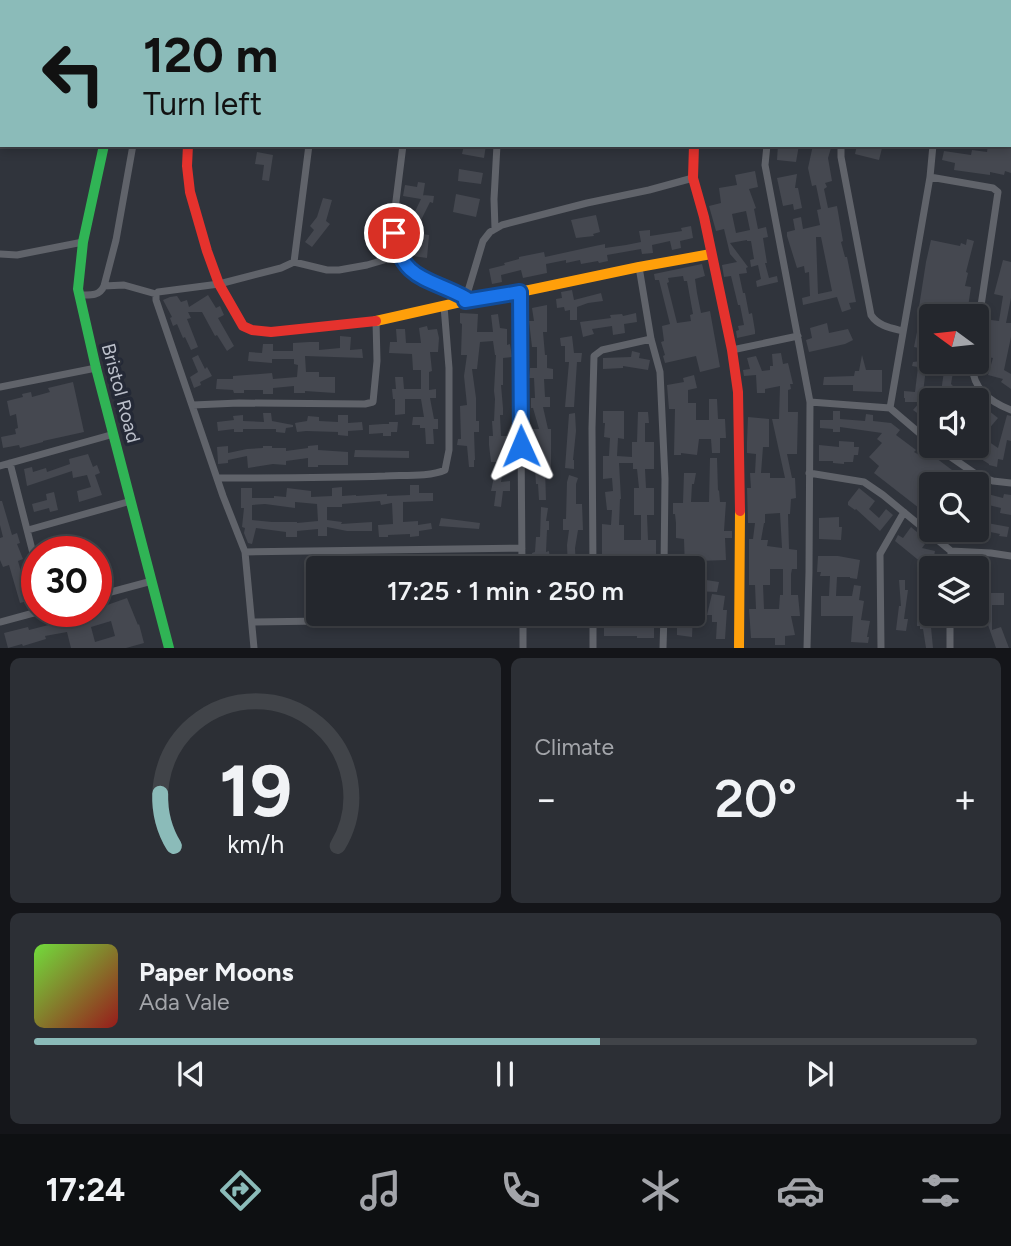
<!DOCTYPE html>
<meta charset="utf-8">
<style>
:root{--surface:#24272d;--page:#2c2f35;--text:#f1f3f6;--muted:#a3a5aa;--line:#414449;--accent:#8bbbb9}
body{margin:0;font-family:Figtree,sans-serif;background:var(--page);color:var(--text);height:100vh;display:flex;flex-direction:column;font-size:26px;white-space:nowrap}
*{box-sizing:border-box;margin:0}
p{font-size:23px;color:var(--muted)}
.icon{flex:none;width:38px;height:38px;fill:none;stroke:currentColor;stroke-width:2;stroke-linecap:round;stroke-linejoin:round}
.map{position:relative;height:648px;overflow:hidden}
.side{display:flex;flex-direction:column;gap:10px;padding:10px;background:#141519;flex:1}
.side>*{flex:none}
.guide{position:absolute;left:0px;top:0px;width:1012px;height:147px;box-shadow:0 4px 10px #0003,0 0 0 2px var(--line);background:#8bbbb9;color:#111;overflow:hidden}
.needle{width:46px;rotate:285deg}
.tools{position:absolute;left:919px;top:304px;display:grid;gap:14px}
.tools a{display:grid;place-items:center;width:70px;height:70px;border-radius:7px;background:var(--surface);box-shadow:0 4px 10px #0003,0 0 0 2px var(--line);font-size:35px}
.speed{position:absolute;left:21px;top:536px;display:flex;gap:14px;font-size:35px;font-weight:700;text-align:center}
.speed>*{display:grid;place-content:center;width:91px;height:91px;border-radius:50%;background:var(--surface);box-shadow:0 4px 10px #0003,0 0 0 2px var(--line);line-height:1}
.speed .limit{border:10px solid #d22;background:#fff;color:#111}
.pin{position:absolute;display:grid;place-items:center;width:60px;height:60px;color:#fff;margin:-30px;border:4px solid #fff;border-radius:50%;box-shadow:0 2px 7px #0007}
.me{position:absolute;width:77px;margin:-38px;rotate:359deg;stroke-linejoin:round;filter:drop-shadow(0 0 5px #0008)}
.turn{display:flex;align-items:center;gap:24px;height:147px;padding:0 28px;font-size:32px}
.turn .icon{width:91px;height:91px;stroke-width:2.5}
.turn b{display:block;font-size:49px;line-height:60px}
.big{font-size:52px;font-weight:600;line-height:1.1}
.side .tile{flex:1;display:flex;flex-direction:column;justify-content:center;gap:10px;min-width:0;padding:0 24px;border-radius:10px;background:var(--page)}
.side .dial{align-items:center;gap:0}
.dial svg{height:182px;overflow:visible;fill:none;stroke:var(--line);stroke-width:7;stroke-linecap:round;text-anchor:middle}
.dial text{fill:var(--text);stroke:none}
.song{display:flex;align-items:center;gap:21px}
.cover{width:84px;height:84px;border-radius:10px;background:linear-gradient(135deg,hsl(100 70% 55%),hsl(0 70% 35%))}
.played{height:7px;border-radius:4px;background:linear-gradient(90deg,var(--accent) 60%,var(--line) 60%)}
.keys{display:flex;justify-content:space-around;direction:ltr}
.heat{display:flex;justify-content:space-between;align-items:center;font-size:38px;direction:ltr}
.side .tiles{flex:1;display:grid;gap:10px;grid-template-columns:1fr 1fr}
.tile:last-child{grid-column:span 2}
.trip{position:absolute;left:306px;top:556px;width:399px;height:70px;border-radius:7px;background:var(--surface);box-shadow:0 4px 10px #0003,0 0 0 2px var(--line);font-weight:600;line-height:70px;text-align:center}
.tabs{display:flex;height:112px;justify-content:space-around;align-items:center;background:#0e1012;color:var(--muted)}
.tabs .icon{width:49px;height:49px}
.tabs .on{color:var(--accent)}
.tabs b{font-size:32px;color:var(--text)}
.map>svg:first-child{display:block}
.building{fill:#454850;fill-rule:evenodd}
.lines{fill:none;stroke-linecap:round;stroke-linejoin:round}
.path{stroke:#62666c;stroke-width:2;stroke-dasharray:5 5;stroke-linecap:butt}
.street{stroke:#60636a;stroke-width:7}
.fast{stroke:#30b455;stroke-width:10}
.slow{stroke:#ff9f0a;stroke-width:10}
.jam{stroke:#e5322d;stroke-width:10}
.route-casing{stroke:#114b97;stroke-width:18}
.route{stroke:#1a73e8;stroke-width:12}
.labels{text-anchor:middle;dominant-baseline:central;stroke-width:7;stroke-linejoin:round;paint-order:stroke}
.street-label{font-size:19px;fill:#bcc0cb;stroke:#242936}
</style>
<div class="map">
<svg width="1011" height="648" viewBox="0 0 1011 648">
<rect width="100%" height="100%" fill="#30343c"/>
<path class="building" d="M464 145H486L484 158 462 154Z
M778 145H799L796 162 777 160Z
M813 145 831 148 828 158 832 181 825 183 827 187 824 189 828 208 837 206 843 241 841 242 845 257H847L856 302 849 303 851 309 842 312 837 297 803 305 802 298 810 296 809 272 805 273 804 266 797 268 787 236V232L795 230 793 219 801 217 803 229 820 225 817 210 821 209 816 185 812 186 808 168ZM816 237H821L832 291 818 294Z
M857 145H870L882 148 879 160 855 154Z
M988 145H1011V173L1005 171 1004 175 990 172V175L954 170 955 163 942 160 944 151 971 155 972 150 987 152Z
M257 152 273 155 269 181 262 180 264 165 255 164Z
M459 169 483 173 481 184 458 181Z
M755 171 758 187 749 189 756 208 754 209 758 229 766 227 768 237 763 238 767 263H765L769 278 777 276 778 282 757 287 756 281 761 279 758 265 751 267 750 260 754 259 751 241H747V240L730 243 748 267 746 268 747 273 739 274 743 293H745L749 314 752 313 755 331V334L737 338 736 331 739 330 738 326 744 325 740 305H738L731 276 724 277 722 265 737 262 730 254 724 229 716 231 709 206 721 203 719 188 737 185 735 175ZM746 211 750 230 736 233 732 214Z
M797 174 795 188H798L802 208 794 210 793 204 783 206 777 178Z
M418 182 425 183 423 196V195L434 196 433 203 430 202 419 224 411 220 421 199 403 196 405 185 417 187Z
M456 194 480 199 476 217 453 212Z
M323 198 332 200 326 221 330 224 312 247 305 242 314 230 310 226 317 217Z
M596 215 600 232 593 234 594 236 576 238 571 220Z
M691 226 693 238 680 241 681 248 672 250 670 241 652 245 653 253 642 254 641 249 607 255 608 261 599 263 598 261 581 264 580 260 566 263V260L546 264 547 273 523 278 521 270 501 275 502 282 492 284 489 269 505 265 504 263 519 259V257L544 252 545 257 595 246 605 244V248L626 245 641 242 639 231 650 230V236L682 231 681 228Z
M416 233 429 235 427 258 413 256Z
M967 239 974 241 966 272 968 273 965 286 971 287 967 314 959 313 958 317H931V348L928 362H958L956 373 953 372 951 384 958 391 956 393 965 401H934L941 392 944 371 926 368 923 393 932 401 931 423 913 410 920 402H905V398H904V391L915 392 918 367 912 366 913 362 921 361 924 349 914 347 922 307H919L926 262 931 240 960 246 961 243 966 245Z
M1003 260 1011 262V298L1006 323H1011V337L1004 370 1011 374V389L1001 382 1003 379 988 375 993 358 983 356 991 320 999 321 1003 296 994 294Z
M702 264 705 276 695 279 697 293 701 313 710 311 720 367 700 372 696 356 665 363 663 356 665 355 661 342 664 341 662 326 670 324 659 280H655L654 274ZM683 276 684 281H687L693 314 690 315 691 321 677 323 667 283 669 282 668 278Z
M572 290 574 300 601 293 603 301 588 303 577 307V320H570V310L565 311 564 307 557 308 556 299 562 298 561 292Z
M208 295 216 308 220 306 224 315 218 318 234 346 227 351 217 335 215 336 202 312H188L191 318 187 319 198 347 191 350 185 337 183 338 177 324 173 326 170 318 172 317 163 300 170 297 177 296 181 302 187 300 189 307Z
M547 305V332H543L545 355H547V368L553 369V379H544L545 397H550V407H543L548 429H551V469H545L546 500H539L538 484H536L535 469H533V438H529V429H539L533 408H531V398H535L534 378H529L530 368H537V347H532L529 321H534L532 308Z
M460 313 478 314 477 332H493L491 315 498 314 500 328 507 329V345L510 344 512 357 503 358V385H501L503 408V415H500L501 436H509L510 461 504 462 501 482 510 481V491H503L501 507 494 506 496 491H491L497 462H491L489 445V436H493L492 421H494L495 399 494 391 496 355H495L493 341 480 342 477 369H472L476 398V421H479V432H474L475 460H474V467H469L467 446 457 445 458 439H461L460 406 467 405 464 376 467 355H461L462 324 460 323Z
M636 313 637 322 624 324 625 333 613 335 612 326 592 329 594 334 583 337 580 322 611 318 610 315 622 314 623 316Z
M827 323 829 333 848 329 853 340 845 344 809 352 806 340 812 338 810 328Z
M427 326 428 330 437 329 439 338 438 352H430L432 371 429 372V390L436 389V398H430L434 419H438V429H433L434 444H426L425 428H420V425H412L413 417H424L421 399H405V414L395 415V399H393L392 389H396L395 377H403L404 389H421V370H413L412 354 389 353 390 342H397L396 329H405L406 343H421L419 328Z
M340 336 351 337 350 350 362 349 363 358 305 356 306 372H319V377H335V393L305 391V393H294V386L273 388V394H263V390H244V393H234L233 390 216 389 217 379H233V376L272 373 273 379 297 377 298 365 294 364V359H272V363L248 361 249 352 262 353 263 344H273V351H293V343L309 342H319V350L340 348Z
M572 336 574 353H582L581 362H577L574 407H565L569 362H565V346H561L560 338Z
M632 351 640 353 639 358 650 360 648 370 623 366V368L603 369V358L631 357Z
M781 353 783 364 788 363 793 384H790L791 389 788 390V412H798L797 454H787L792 478H795L796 498 791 499 790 514H788L789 549 797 550V569H792L791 574V595H798L800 616H791L795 635 785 636V645H775V638H751L749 609H756L755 585H749V539H753L755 523H748L747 488H751L750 473H755L756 454 747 453V442L748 417 769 419V447H763L761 473H770V478H785L772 419H779L780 386 765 389V393H757L756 375 744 376 743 370 750 369 747 358 756 356 762 371 770 370V366H773L772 354ZM780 513 782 548 767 546 768 540H761L764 523H765V514ZM770 569H783V595H780L779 609H764L763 585H770Z
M198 355 205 369 207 367 212 376 200 382 201 385 194 388 190 377 198 372 192 358Z
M862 355 866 370H882V392L853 391V385H823L824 377 854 376 855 371H859Z
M694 375 697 388 688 390V403H696V420H709V399H717L718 419H725L726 438H720V453H712L711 439H699L697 455 681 453V455H674L675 409H669L667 385 684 382 683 378Z
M73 382 84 432 43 441V442L20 448 19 445 3 448 1 437 16 434 15 429 18 428 16 414 10 416 7 401 23 397 22 394 31 392 32 397 50 392 48 388Z
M982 407H984L998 418 982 437 998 448 1007 415 1011 416V441L1007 440 1003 460 998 459 997 467 989 465V464L978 457V456L975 460 959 446H976V413Z
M603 411H624V439L618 438 617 456 632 457V442H637L638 412H648L649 423H645V442H654V469H645L646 488H654V515H647L648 540H656V555H647V569H640L638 555H621L620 562 618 561V569H611V556H602V524L611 525 612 510H607L605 492 613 491 612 478 603 479V456H609L610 438 604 437 605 423H603ZM619 463H633V469H637L639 488H634V515H641V540H624V525H619L620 499H621Z
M833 411H840V419L865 421 866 414 873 415V421L891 423 900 430 896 435 916 450 914 452 928 460 932 455 956 473 958 471 963 475 955 485H931V506L925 501 919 508 874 473 879 466 869 457 882 443 877 439 882 433 840 427V432H833V429L820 428V420H833Z
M263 413H271L272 421 293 425V427L286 428 285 433 276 432V429H243V432H234V429L218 431 217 422 234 420 233 416 243 415V421L264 422Z
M575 413 576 431 573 460H574V469L565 468 569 414Z
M338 415H348V423L362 422 363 430 348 431V436L338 435V432L306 431 297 432 295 423 307 421 308 416 319 417V421L338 422Z
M389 422H398L397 432H391V436H383V433L369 434V425L383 424H389Z
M839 441 854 442V447H859L858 455H854L853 462H844V464L833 463V461H819V445L839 447Z
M318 445V450L348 452V465H318V467H308V458L286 461V465L273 464 248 468 247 456 228 460V463L218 464V462L217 447 228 446V453L247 449 263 448V446H272V448H286V451L308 448V446Z
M355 450 409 451V458L354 457Z
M88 454 93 467 97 465 100 473 95 475 102 495 79 502 77 491 91 487 87 475 73 478 72 471 27 486 24 469 32 467 33 472 46 468 47 472 70 464 69 459Z
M710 458H717L718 491 719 490 720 502H726L724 531H732V538H725L726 560 698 561 699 569H685L684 539 676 538V523L675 514H673V503H683L684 473H696L694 484H692L691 502H709Z
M569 475 578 478 576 484V504H582L583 530H578L575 548 576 569H568L567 545 569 530H563V519H566L567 482Z
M410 485H419V493H433V501L403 502V522L418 521V525L431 523 432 529 419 531V536L410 537V534L388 535V537H379L378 525 393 524 392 503 381 505 380 501 342 504V507H327V520L342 522 341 524 372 522V531H347L327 527V536H318V529L297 531V537H286V532L256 528 252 544 248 543 244 533 245 528 242 527 244 508H241V488H252V498H274V496L286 497 287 488 311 491V497L332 496V488L342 487V496L356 495V496L387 494V496L410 495ZM295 502 317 504 318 521 297 523V522H272L252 520V505L265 504 295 508Z
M859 488 875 501 869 509 879 518 886 509 893 515 880 531 856 509 855 510 848 505V502Z
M976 491 1003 498 1004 494 1011 495V515L1000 513 1001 508 976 502Z
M54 492 58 510 50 512 49 508 34 512 32 504 47 500 46 494Z
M0 501H2L12 535 17 533 20 543 17 544 23 559 18 561 27 593 28 592 31 600 20 603 9 565 3 567 0 560V538L3 537 0 525Z
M541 507 548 508 546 521H549V530H547L546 552 549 551 550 561 533 562 532 553 535 552 536 537H540Z
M839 517V527H842L841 540 819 539V518Z
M441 518 480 523 479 529 439 526Z
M976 521 1009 527 1007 537 999 536 1000 534 976 529Z
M911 527 924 538 922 541 925 544 922 548 935 551 933 561H930L929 579H931V627L933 648H926L923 629H920V626H917L918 579H922V563L895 541 898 535 903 538Z
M818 556H838L860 560 857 579 850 578V577H837L836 596H852L854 585 861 586 859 600 864 601 861 620 870 621 867 637H869L868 643 851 642 853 616H821V596H829L830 576H820L821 572H817Z
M362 557H374V561L384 557 404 558V569H362Z
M693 578 719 582 717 592 693 591Z
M899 580H905V590H908L904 619H908L906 631 896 630 899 606H901Z
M976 593H1004V605H992V630L1001 627 1009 648H996L987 622H968V614H976Z
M712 594 725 596 723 610H727L725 639H716L717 622H712V615H707Z
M127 598 138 625 139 624 144 643 126 648H71L67 632 45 636 46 639 23 646 22 644 8 648 4 633 28 627 29 630 64 621 63 617 96 611V609ZM111 621 115 636 95 642 91 627Z
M613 614H620L622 626 625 627H637L638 614H647L646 627H654V638H637V636H604V626H614Z
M677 614H693L692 637 677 635Z"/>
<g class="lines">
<path class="path" d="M705 0V2"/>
<path class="street" d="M204 0 215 2
M161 2V0
M174 2 175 0
M1010 120 1011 121
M403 145 393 225 395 239 403 263 407 268 420 276 466 298
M767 145 765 165 810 402 809 572 807 648
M841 145V157L871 315C878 326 891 328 903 331
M930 177 993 188 998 192 976 339
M495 229 494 199 497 145
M0 254 17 255 83 242
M294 262 309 145
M639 267 651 339 660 372 665 479 664 569
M104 286 124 285 156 294
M520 292 522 569
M79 295C89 295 99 297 104 286L116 240 133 145
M465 301 483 241 490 232 502 225 587 203 649 190 693 178
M732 350 798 336
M973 362C970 387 990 402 1011 410
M0 387 96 368
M810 402 890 408 931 443
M193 405 239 403 365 404 373 402 377 361 376 321
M890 408 930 177 933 145
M935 446 977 475 993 481 1011 483
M10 463 37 569
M0 466 114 434
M809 473 864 482 883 495 951 551 991 553 1011 556
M217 478C273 478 329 478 385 476 402 475 430 477 445 470L449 450V368L444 306
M28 530 131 501
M245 552 522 548
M593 569 592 428 594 356 602 350 651 339
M951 569V551
M96 596 152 581
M523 615V648
M0 622 41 611
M252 622 523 618
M254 648 245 552 223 496 156 300V294L158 292 219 284 281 268 294 262 327 270H339L367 265 401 255
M593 648V614
M663 648 664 614
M881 648 880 554 904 512
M950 648V614"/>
<path class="fast" d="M104 145 83 242 78 289 96 368 169 648"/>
<path class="slow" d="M135 2 136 0
M376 321 465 301 520 292 639 267 711 254
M739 648 740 511"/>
<path class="jam" d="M188 145 187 166 190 192 207 251 219 284 243 326 252 330 271 332 376 321
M694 145 693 178 704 217 732 350 738 392 740 511"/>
</g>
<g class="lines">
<defs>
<path id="route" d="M394 233C401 281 430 278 466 298L465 301 520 292 521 446"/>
</defs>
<use href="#route" class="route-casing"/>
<use href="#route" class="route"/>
</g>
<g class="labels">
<g class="street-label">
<text transform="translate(121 393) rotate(75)">Bristol Road</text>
</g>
</g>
</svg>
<div class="tools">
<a><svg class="needle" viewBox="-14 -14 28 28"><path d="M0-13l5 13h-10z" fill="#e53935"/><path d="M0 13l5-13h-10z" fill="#a3a5aa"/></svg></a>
<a><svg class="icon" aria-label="sound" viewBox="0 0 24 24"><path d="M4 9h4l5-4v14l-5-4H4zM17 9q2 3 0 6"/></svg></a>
<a><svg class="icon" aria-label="search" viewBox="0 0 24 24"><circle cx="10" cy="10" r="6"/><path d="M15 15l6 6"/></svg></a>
<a><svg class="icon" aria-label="layers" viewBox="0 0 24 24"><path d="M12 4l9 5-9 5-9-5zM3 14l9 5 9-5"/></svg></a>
</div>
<div class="speed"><div class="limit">30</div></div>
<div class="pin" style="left:394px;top:233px;background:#d93025"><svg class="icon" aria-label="arrive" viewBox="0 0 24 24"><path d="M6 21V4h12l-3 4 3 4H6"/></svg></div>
<svg class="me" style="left:521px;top:446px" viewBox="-20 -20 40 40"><path d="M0-17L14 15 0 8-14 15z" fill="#1a73e8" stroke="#fff" stroke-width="4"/></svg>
<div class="trip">17:25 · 1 min · 250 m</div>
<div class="guide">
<div class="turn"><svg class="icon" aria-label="left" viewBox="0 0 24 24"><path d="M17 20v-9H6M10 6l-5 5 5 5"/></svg><div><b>120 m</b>Turn left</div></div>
</div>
</div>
<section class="side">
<div class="tiles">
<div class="tile dial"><svg viewBox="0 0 100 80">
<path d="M14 69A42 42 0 1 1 86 69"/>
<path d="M14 69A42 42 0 0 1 8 46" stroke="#8bbbb9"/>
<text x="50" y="56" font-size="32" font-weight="700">19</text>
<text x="50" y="72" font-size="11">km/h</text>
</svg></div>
<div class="tile"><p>Climate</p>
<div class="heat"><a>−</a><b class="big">20°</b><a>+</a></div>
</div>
<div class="tile">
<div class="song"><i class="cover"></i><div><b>Paper Moons</b><p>Ada Vale</p></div></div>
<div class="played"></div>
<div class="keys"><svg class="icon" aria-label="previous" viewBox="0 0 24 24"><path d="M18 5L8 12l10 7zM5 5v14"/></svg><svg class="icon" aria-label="pause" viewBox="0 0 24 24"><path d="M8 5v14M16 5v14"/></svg><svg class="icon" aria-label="next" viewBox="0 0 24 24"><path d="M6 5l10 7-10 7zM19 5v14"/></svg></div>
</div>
</div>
</section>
<nav class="tabs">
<b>17:24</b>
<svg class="icon on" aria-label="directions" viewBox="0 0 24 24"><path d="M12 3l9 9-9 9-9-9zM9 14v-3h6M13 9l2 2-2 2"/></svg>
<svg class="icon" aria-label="music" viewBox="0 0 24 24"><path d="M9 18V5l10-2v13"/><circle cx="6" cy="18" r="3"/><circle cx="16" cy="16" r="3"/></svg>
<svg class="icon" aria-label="phone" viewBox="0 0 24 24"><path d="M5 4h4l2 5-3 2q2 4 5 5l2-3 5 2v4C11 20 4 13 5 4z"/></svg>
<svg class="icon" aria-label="climate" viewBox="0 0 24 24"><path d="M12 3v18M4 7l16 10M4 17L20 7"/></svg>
<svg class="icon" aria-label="car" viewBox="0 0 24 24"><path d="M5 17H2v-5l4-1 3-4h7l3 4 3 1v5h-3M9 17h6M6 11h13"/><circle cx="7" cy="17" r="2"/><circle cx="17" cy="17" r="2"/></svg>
<svg class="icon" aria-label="filters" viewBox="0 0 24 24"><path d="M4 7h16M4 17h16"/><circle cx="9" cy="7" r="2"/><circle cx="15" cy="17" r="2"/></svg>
</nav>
